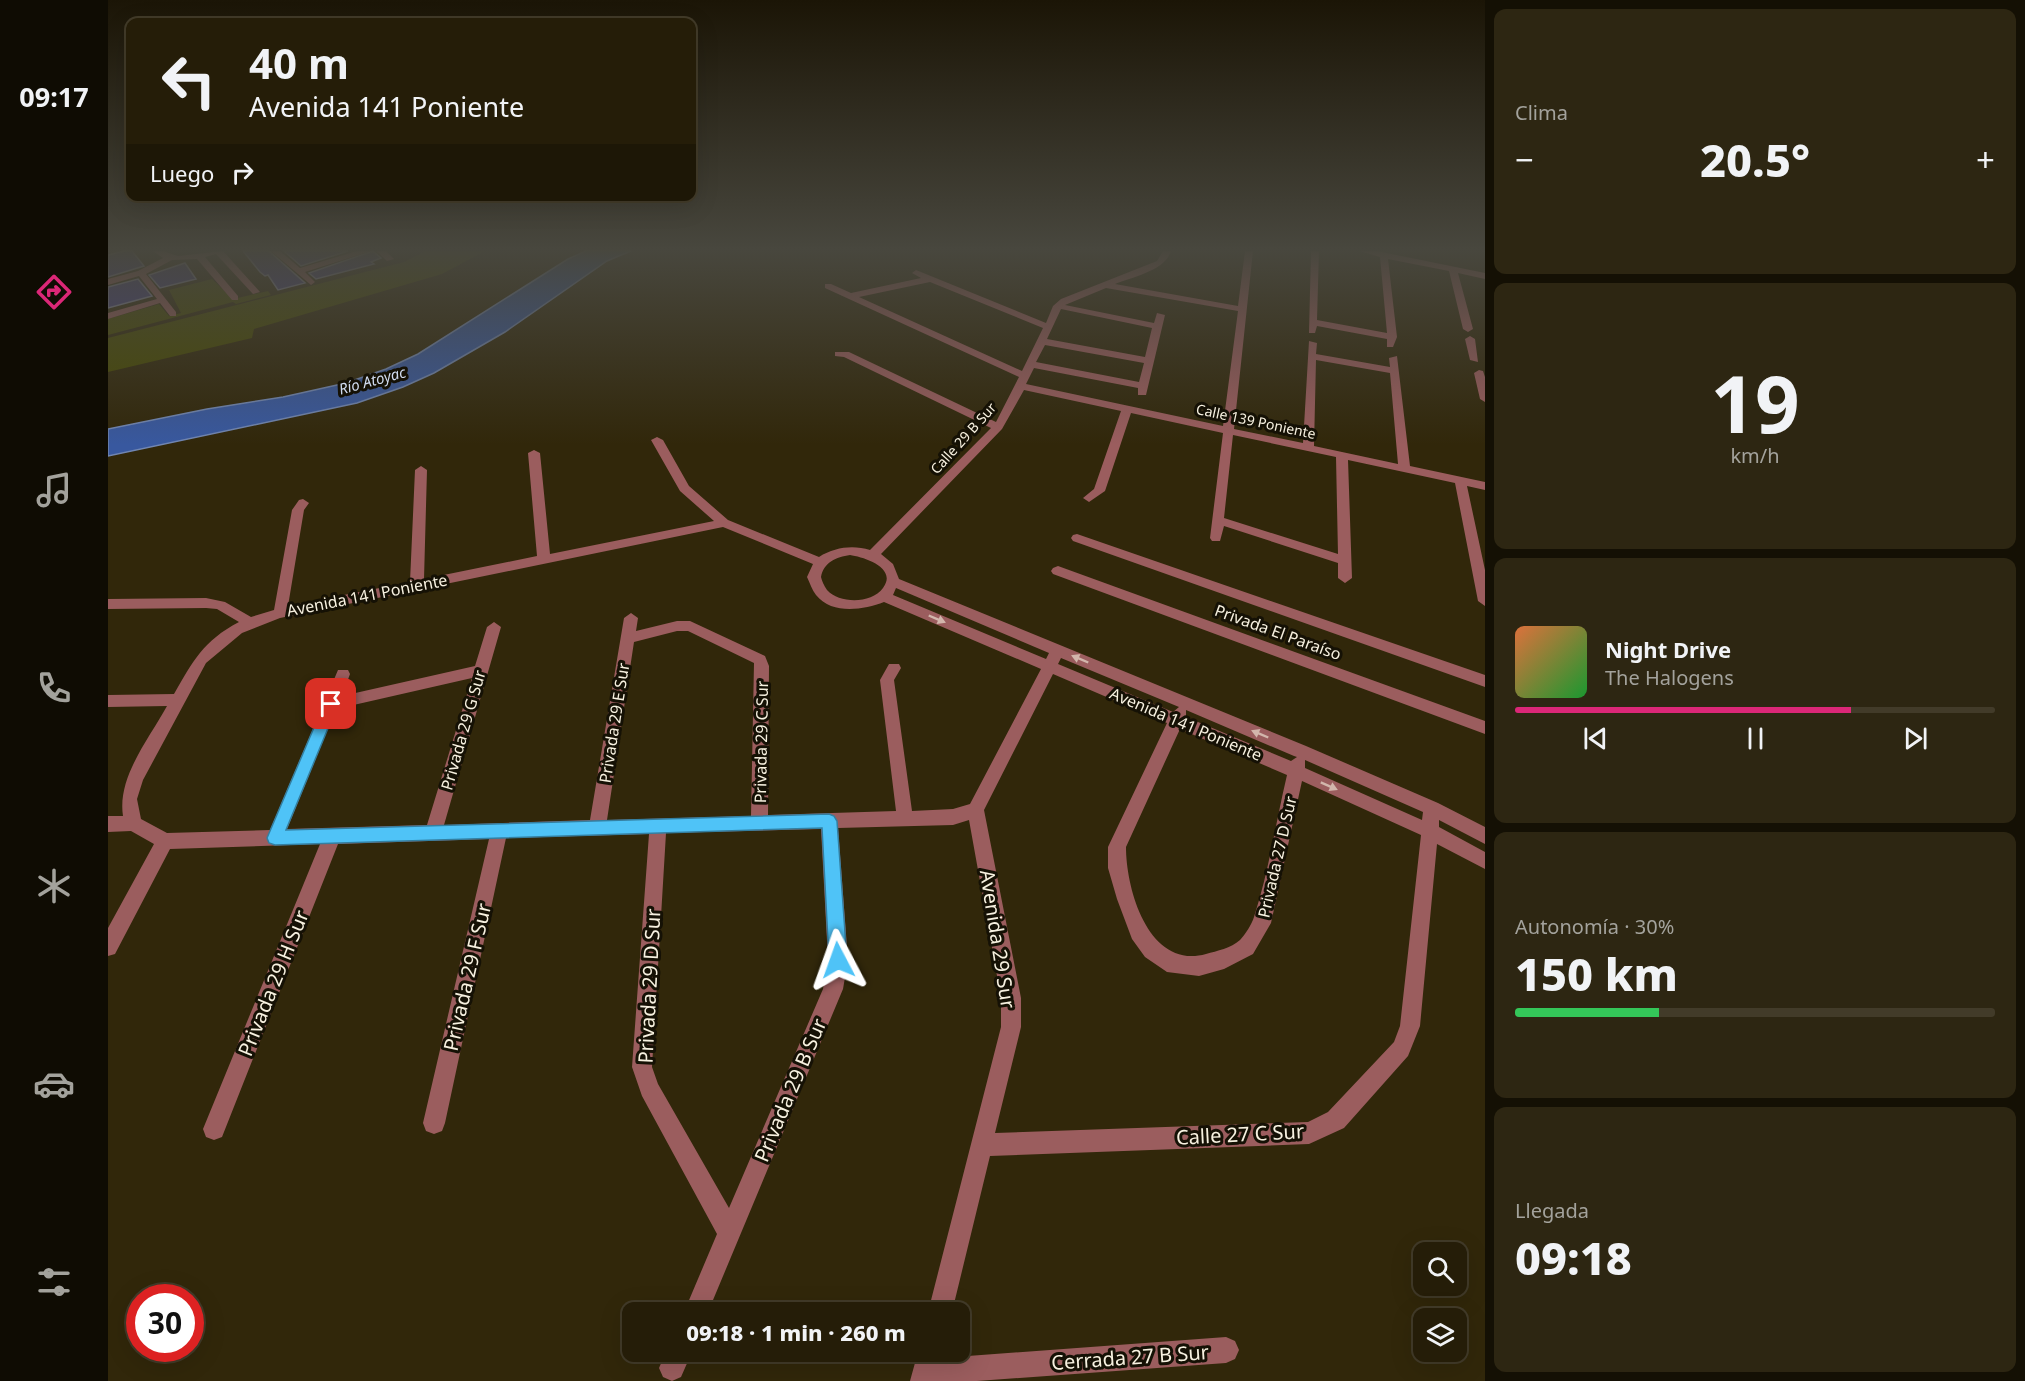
<!DOCTYPE html>
<html lang="es">
<meta charset="utf-8">
<style>
:root{--surface:#251d08;--page:#2d2612;--text:#f1f3f6;--muted:#a3a29c;--line:#423b29;--accent:#db2777}
body{margin:0;font-family:"Noto Sans",sans-serif;background:var(--page);color:var(--text);height:100vh;display:flex;flex-direction:column;font-size:22px;white-space:nowrap}
*{box-sizing:border-box;margin:0}
p{font-size:20px;color:var(--muted)}
.icon{flex:none;width:33px;height:33px;fill:none;stroke:currentColor;stroke-width:2;stroke-linecap:round;stroke-linejoin:round}
.map{position:relative;flex:1;overflow:hidden}
.details{display:flex;flex-direction:column;gap:9px;padding:9px;background:#141004;width:540px}
.details>*{flex:none}
.hud{position:absolute;left:18px;top:18px;width:570px;height:183px;border-radius:12px;box-shadow:0 6px 24px #0002,0 0 0 2px var(--line);background:#251d08;color:var(--text);overflow:hidden}
.tools{position:absolute;left:1305px;top:1242px;display:grid;gap:12px}
.tools a{display:grid;place-items:center;width:54px;height:54px;border-radius:12px;background:var(--surface);box-shadow:0 6px 24px #0002,0 0 0 2px var(--line);font-size:30px}
.speed{position:absolute;left:18px;top:1284px;display:flex;gap:12px;font-size:30px;font-weight:700;text-align:center}
.speed>*{display:grid;place-content:center;width:78px;height:78px;border-radius:50%;background:var(--surface);box-shadow:0 6px 24px #0002,0 0 0 2px var(--line);line-height:1}
.speed .limit{border:9px solid #d22;background:#fff;color:#111}
.pin{position:absolute;display:grid;place-items:center;width:51px;height:51px;color:#fff;margin:-26px;border-radius:12px;box-shadow:0 3px 9px #0006}
.me{position:absolute;width:66px;margin:-33px;rotate:356deg;stroke-linejoin:round;filter:drop-shadow(0 0 4px #0008)}
.turn{display:flex;align-items:center;gap:21px;height:126px;padding:0 24px;font-size:27px}
.turn .icon{width:78px;height:78px;stroke-width:2.5}
.turn b{display:block;font-size:42px;line-height:51px}
.then{display:flex;align-items:center;height:57px;padding:0 24px;background:#0003;gap:12px;font-size:22px}
.big{font-size:45px;font-weight:800;line-height:1.1}
.details .card{flex:1;display:flex;flex-direction:column;justify-content:center;gap:9px;min-width:0;padding:0 21px;border-radius:12px;background:var(--page)}
.details .dial{align-items:center;gap:0}
.dial b{font-size:78px;line-height:1}
.song{display:flex;align-items:center;gap:18px}
.cover{width:72px;height:72px;border-radius:9px;background:linear-gradient(135deg,hsl(20 70% 55%),hsl(130 70% 35%))}
.played{height:6px;border-radius:3px;background:linear-gradient(90deg,var(--accent) 70%,var(--line) 70%)}
.keys{display:flex;justify-content:space-around;direction:ltr}
.heat{display:flex;justify-content:space-between;align-items:center;font-size:33px;direction:ltr}
.charge{height:9px;border-radius:4px;background:linear-gradient(90deg,#34c759 30%,var(--line) 0)}
.trip{position:absolute;left:514px;top:1302px;width:348px;height:60px;border-radius:12px;background:var(--surface);box-shadow:0 6px 24px #0002,0 0 0 2px var(--line);font-weight:800;line-height:60px;text-align:center}
main{display:flex;flex:1;min-height:0}
.tab-bar{display:flex;flex-direction:column;width:108px;justify-content:space-around;align-items:center;background:#0f0c03;color:var(--muted)}
.tab-bar .icon{width:42px;height:42px}
.tab-bar .on{color:var(--accent)}
.tab-bar b{font-size:27px;color:var(--text)}
.map>svg:first-child{display:block}
.green{fill:#474900}
.water{fill:#38589f;stroke:#7186b2;stroke-width:1.5}
.building{fill:#44408b;stroke:#888aa9;stroke-width:1.5}
.lines{fill:none;stroke-linecap:round;stroke-linejoin:round}
.minor{fill:#9b5d5e;fill-rule:evenodd}
.oneway{fill:#d2b6ac}
.route{fill:#4fc3f7;stroke:#337fa1;stroke-width:1.5}
.labels{text-anchor:middle;dominant-baseline:central;stroke-width:6;stroke-linejoin:round;paint-order:stroke}
.far-street-label{font-size:14px;fill:#f7f1e0;stroke:#151105}
.far-water-label{font-size:15px;font-style:italic;fill:#d0dbef;stroke:#151105}
.street-label{font-size:16px;fill:#f7f1e0;stroke:#151105}
.near-street-label{font-size:20px;fill:#f7f1e0;stroke:#151105}
</style>
<main>
<nav class="tab-bar">
<b>09:17</b>
<svg class="icon on" aria-label="directions" viewBox="0 0 24 24"><path d="M12 3l9 9-9 9-9-9zM9 14v-3h6M13 9l2 2-2 2"/></svg>
<svg class="icon" aria-label="music" viewBox="0 0 24 24"><path d="M9 18V5l10-2v13"/><circle cx="6" cy="18" r="3"/><circle cx="16" cy="16" r="3"/></svg>
<svg class="icon" aria-label="phone" viewBox="0 0 24 24"><path d="M5 4h4l2 5-3 2q2 4 5 5l2-3 5 2v4C11 20 4 13 5 4z"/></svg>
<svg class="icon" aria-label="climate" viewBox="0 0 24 24"><path d="M12 3v18M4 7l16 10M4 17L20 7"/></svg>
<svg class="icon" aria-label="car" viewBox="0 0 24 24"><path d="M5 17H2v-5l4-1 3-4h7l3 4 3 1v5h-3M9 17h6M6 11h13"/><circle cx="7" cy="17" r="2"/><circle cx="17" cy="17" r="2"/></svg>
<svg class="icon" aria-label="filters" viewBox="0 0 24 24"><path d="M4 7h16M4 17h16"/><circle cx="9" cy="7" r="2"/><circle cx="15" cy="17" r="2"/></svg>
</nav>
<div class="map">
<svg width="1377" height="1381" viewBox="0 0 1377 1381">
<rect width="100%" height="100%" fill="#31270a"/>
<path class="green" d="M318 251H377L334 274 146 329 144 338 0 372V338L296 262Z
M104 279 125 299 160 291 163 295 128 304 125 302 0 335V319L51 304 61 316 73 313 61 290Z"/>
<path class="water" d="M478 251H523L499 261 397 332 326 373 295 387 249 403 0 456V429L99 409 175 397 238 383 278 369 310 354 460 259Z"/>
<path class="building" d="M16 251H24L36 266 0 277V255Z
M135 251H161L197 283 170 290 160 275 157 276 152 272Z
M176 251H240L193 266Z
M265 251 273 258 263 262 266 264 208 279 201 273Z
M77 263 88 279 52 288 41 275Z
M30 279 44 296 0 308V287Z"/>
<g class="lines">
<path class="minor" d="M45 251H55L70 256 115 251 152 292 145 294 108 254 97 257 130 296V300H124L89 259 64 260 38 274 68 312V316H62L52 303 0 319V313L49 299 31 276 0 285V279L30 271 55 258Z
M163 251H172L192 268 249 251H263L197 272 207 282 203 285Z
M268 251H278L286 259 279 261Z
M1055 251H1063C1057 271 1024 277 1007 284L1130 306 1137 251H1145L1126 429 1195 443 1201 341 1209 343 1208 354 1282 367 1281 358 1289 356 1302 466 1377 482V490L1359 486 1377 570V606L1370 601 1347 483 1240 460 1244 578 1237 583 1230 578V563L1116 526 1112 541H1104L1102 538 1115 433 1023 413 997 491 981 502 975 498 986 489 1013 411 916 390 894 429 773 554 785 564 791 579 1198 746 1330 803 1377 827V844L1331 820V827L1377 852V869L1329 844 1312 1026 1300 1056 1236 1128 1201 1144 882 1156 844 1312H820L893 1027V998L861 820 845 825 730 828 740 960 735 989 600 1312H576L609 1234 534 1096 524 1067 541 834 398 838 337 1123 334 1131 326 1134 318 1131 315 1123 381 839 230 844 114 1137 106 1140 98 1137 95 1129 212 844 62 849 7 954 0 956V928L46 844 23 831 0 832V816H15C9 777 41 739 59 706L0 707V695L66 694C85 661 95 641 131 622L109 609 98 608 0 609V599L98 598 117 602 143 617 166 610 184 510 191 500 195 499 201 503 196 510 180 606 302 582 307 470 313 466 319 470 316 579 429 556 420 453 426 450 432 453 442 554 606 521 572 491 543 440 549 437 555 440 581 486 620 520 711 557C727 547 745 545 762 550L883 428 736 357 727 356V352H741L888 422 911 377 717 288V284H723L743 293 813 278 804 273 808 270 938 323 945 306 953 299 1049 261ZM822 282 935 328 914 371 751 297ZM998 288 1130 311 1115 426 918 384 926 368 1030 388V395H1038L1057 315 1049 313 1046 323 957 305ZM953 309 1044 328 1037 357 939 339ZM937 345 1036 363 1031 382 928 362ZM1208 360 1282 373 1290 464 1206 446ZM1125 435 1228 457 1230 554 1116 518ZM615 527 705 564 699 577C702 583 704 590 708 595 724 615 755 610 776 602L933 669 862 804 845 809 804 811 786 680 793 668 791 664H781L772 680 788 811 660 815 661 666 657 656 582 621H569L528 631 530 618 523 613 516 618 482 820 336 825 393 627 386 622 379 627 367 666 234 696 242 674 240 670H230L162 830 59 833 33 819 29 799 35 780 98 663 134 633 172 618ZM742 555C756 557 790 568 775 588 763 604 732 604 719 590 716 586 714 581 713 577 716 562 728 557 742 555ZM788 588 941 653 938 659 785 595ZM569 631H580L646 663 643 816 499 820 526 642ZM953 658 1071 707 1065 712 950 664ZM945 674 1059 723 1000 847V868L1009 899 1024 939 1037 957 1059 972 1091 976 1116 969 1145 954 1163 923 1194 781 1313 835 1292 1026 1286 1042 1220 1112 1200 1122 887 1133 913 1027V998L876 810ZM364 678 319 825 179 829 228 709ZM1078 710 1186 756 1189 757 1183 761 1078 717ZM1072 729 1179 775C1168 821 1161 871 1146 917 1144 924 1137 935 1132 940 1123 948 1109 951 1098 954 1041 970 1018 890 1018 847ZM1197 760 1315 812 1314 820 1197 768ZM713 829 720 960 715 989 621 1208 550 1084 544 1067 558 833Z
M1203 251H1211L1209 320 1279 333 1272 257 1251 251H1269L1377 273V279L1350 273 1365 329 1360 332 1355 329 1341 271 1280 259 1289 337 1285 347H1279V339L1209 326 1207 333H1201Z
M1362 336 1367 339 1370 362 1362 360 1357 339Z
M1371 370 1375 371 1377 377V402L1372 399 1366 373Z
M969 534 1377 675V687L965 541 963 538 965 535Z
M950 566 1377 721V734L945 574 943 571 945 568Z
M1118 1337 1127 1341 1131 1350 1127 1359 1118 1363 869 1381H802L810 1352H834L833 1358Z
M558 1352H584L573 1377 564 1381 555 1377 551 1368Z"/>
</g>
<defs><path id="oneway-solid" d="M-6-.8H1V-3.2L6.5 0L1 3.2V.8H-6Z" transform="scale(1.5)"/></defs>
<g class="oneway">
<use href="#oneway-solid" transform="translate(829 619) rotate(23)"/>
<use href="#oneway-solid" transform="translate(972 659) rotate(-157)"/>
<use href="#oneway-solid" transform="translate(1152 734) rotate(-157)"/>
<use href="#oneway-solid" transform="translate(1221 786) rotate(24)"/>
</g>
<linearGradient id="sky" x2="0" y2="1"><stop stop-color="#1b1506"/><stop offset="0.56" stop-color="#48473e"/><stop offset="1" stop-color="#48473e" stop-opacity="0"/></linearGradient>
<rect width="1377" height="445" fill="url(#sky)"/>
<path class="route" d="M223 698 230 704 178 830 721 814 726 816 729 821 739 960 736 966 730 969 724 966 721 960 714 828 167 845 161 843 159 838 216 704Z"/>
<g class="labels">
<g class="far-street-label">
<text transform="translate(1148 421) rotate(12)">Calle 139 Poniente</text>
<text transform="translate(855 438) rotate(-48)">Calle 29 B Sur</text>
</g>
<g class="far-water-label">
<text transform="translate(264 380) rotate(-15)">Río Atoyac</text>
</g>
<g class="street-label">
<text transform="translate(259 595) rotate(-11)">Avenida 141 Poniente</text>
<text transform="translate(1170 632) rotate(20)">Privada El Paraíso</text>
<text transform="translate(506 723) rotate(-81)">Privada 29 E Sur</text>
<text transform="translate(1078 724) rotate(23)">Avenida 141 Poniente</text>
<text transform="translate(355 730) rotate(-74)">Privada 29 G Sur</text>
<text transform="translate(653 742) rotate(-89)">Privada 29 C Sur</text>
<text transform="translate(1169 857) rotate(-77)">Privada 27 D Sur</text>
</g>
<g class="near-street-label">
<text transform="translate(890 939) rotate(81)">Avenida 29 Sur</text>
<text transform="translate(359 977) rotate(-77)">Privada 29 F Sur</text>
<text transform="translate(165 983) rotate(-68)">Privada 29 H Sur</text>
<text transform="translate(541 986) rotate(-87)">Privada 29 D Sur</text>
<text transform="translate(682 1090) rotate(-67)">Privada 29 B Sur</text>
<text transform="translate(1132 1134) rotate(-3)">Calle 27 C Sur</text>
<text transform="translate(1022 1357) rotate(-4)">Cerrada 27 B Sur</text>
</g>
</g>
</svg>
<div class="tools">
<a><svg class="icon" aria-label="search" viewBox="0 0 24 24"><circle cx="10" cy="10" r="6"/><path d="M15 15l6 6"/></svg></a>
<a><svg class="icon" aria-label="layers" viewBox="0 0 24 24"><path d="M12 4l9 5-9 5-9-5zM3 14l9 5 9-5"/></svg></a>
</div>
<div class="speed"><div class="limit">30</div></div>
<div class="pin" style="left:223px;top:704px;background:#d93025"><svg class="icon" aria-label="arrive" viewBox="0 0 24 24"><path d="M6 21V4h12l-3 4 3 4H6"/></svg></div>
<svg class="me" style="left:730px;top:960px" viewBox="-20 -20 40 40"><path d="M0-17L14 15 0 8-14 15z" fill="#4fc3f7" stroke="#fff" stroke-width="4"/></svg>
<div class="trip">09:18 · 1 min · 260 m</div>
<div class="hud">
<div class="turn"><svg class="icon" aria-label="left" viewBox="0 0 24 24"><path d="M17 20v-9H6M10 6l-5 5 5 5"/></svg><div><b>40 m</b>Avenida 141 Poniente</div></div>
<div class="then">Luego<svg class="icon" aria-label="right" viewBox="0 0 24 24"><path d="M7 20v-9h11M14 6l5 5-5 5"/></svg></div>
</div>
</div>
<section class="details">
<div class="card"><p>Clima</p>
<div class="heat"><a>−</a><b class="big">20.5°</b><a>+</a></div>
</div>
<div class="card dial"><b>19</b><p>km/h</p></div>
<div class="card">
<div class="song"><i class="cover"></i><div><b>Night Drive</b><p>The Halogens</p></div></div>
<div class="played"></div>
<div class="keys"><svg class="icon" aria-label="previous" viewBox="0 0 24 24"><path d="M18 5L8 12l10 7zM5 5v14"/></svg><svg class="icon" aria-label="pause" viewBox="0 0 24 24"><path d="M8 5v14M16 5v14"/></svg><svg class="icon" aria-label="next" viewBox="0 0 24 24"><path d="M6 5l10 7-10 7zM19 5v14"/></svg></div>
</div>
<div class="card"><p>Autonomía · 30%</p><b class="big">150 km</b><div class="charge"></div></div>
<div class="card"><p>Llegada</p><b class="big">09:18</b></div>
</section>
</main>
